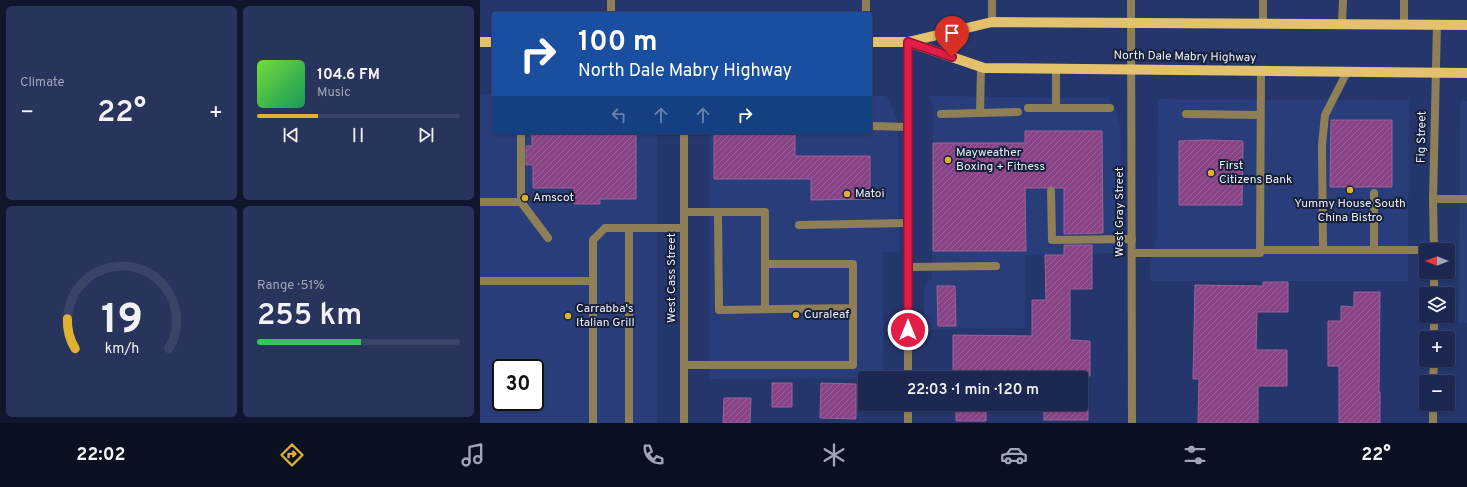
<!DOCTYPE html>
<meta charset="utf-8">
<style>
:root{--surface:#1c2852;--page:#29345c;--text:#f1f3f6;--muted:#a0a6b8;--line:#3a4469;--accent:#deb133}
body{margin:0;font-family:Overpass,sans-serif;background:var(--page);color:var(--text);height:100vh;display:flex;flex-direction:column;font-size:15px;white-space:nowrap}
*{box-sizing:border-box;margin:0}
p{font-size:13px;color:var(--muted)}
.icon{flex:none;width:22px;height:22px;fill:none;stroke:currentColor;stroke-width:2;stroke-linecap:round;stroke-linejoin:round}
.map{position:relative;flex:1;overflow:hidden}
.sheet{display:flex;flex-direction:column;gap:6px;padding:6px;background:#0f162d;width:480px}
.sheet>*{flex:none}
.top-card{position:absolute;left:12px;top:12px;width:380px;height:122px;border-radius:4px;box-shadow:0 1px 3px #0004,0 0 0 1px var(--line);background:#1a4fa0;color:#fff;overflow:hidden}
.needle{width:26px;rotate:270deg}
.tools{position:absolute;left:939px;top:243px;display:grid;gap:8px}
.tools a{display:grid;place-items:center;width:36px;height:36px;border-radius:4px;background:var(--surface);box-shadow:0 1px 3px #0004,0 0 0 1px var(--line);font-size:20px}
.speed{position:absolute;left:12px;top:359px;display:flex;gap:8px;font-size:20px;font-weight:700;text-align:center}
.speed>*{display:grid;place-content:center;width:52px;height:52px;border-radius:50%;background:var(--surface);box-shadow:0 1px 3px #0004,0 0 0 1px var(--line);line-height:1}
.speed .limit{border:2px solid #111;border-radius:6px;background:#fff;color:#111}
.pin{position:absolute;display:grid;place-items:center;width:34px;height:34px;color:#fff;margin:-41px -17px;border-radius:50% 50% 50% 0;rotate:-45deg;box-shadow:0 0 4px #0007}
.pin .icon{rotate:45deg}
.me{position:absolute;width:44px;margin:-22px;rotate:0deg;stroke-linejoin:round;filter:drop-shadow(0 0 3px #0008)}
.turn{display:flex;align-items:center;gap:14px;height:84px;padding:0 20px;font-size:18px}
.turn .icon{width:52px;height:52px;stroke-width:2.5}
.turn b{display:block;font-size:28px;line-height:34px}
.lanes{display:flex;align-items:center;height:38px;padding:0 20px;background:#0003;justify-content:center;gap:20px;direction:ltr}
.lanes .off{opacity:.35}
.big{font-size:30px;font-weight:600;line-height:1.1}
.sheet .tile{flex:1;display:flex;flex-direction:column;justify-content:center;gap:6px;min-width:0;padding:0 14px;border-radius:6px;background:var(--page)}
.sheet .dial{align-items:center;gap:0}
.dial svg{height:104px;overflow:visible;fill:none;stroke:var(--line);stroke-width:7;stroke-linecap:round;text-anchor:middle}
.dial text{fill:var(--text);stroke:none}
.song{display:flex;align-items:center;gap:12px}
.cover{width:48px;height:48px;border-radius:6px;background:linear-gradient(135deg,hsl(100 70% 55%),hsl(150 70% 35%))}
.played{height:4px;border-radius:2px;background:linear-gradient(90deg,var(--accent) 30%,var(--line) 30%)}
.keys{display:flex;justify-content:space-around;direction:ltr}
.heat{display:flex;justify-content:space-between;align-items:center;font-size:22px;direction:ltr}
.charge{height:6px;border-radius:3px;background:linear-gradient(90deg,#34c759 51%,var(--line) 0)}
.sheet .tiles{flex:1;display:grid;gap:6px;grid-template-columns:repeat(2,1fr)}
.trip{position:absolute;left:378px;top:371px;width:230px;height:40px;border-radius:4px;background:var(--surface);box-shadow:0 1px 3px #0004,0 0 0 1px var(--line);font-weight:600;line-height:40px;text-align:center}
.menu{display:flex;height:64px;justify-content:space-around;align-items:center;background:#0b1021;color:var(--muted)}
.menu .icon{width:28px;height:28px}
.menu .current{color:var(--accent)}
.menu b{font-size:18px;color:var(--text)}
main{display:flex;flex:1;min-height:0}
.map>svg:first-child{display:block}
.built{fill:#293d7b;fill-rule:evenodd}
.building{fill:url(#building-hatch);stroke:#9a6497}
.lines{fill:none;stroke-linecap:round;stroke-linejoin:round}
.lane{stroke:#8f7f57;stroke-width:8}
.street{stroke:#8f7f57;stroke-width:8}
.primary{stroke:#e3c16d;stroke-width:10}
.route-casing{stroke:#92132f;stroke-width:10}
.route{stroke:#e11d48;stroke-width:7}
.poi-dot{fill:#deb133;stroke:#172039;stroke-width:1.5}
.labels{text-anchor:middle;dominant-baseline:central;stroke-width:4;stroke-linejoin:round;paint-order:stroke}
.street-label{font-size:12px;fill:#e8eefc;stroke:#172039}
.poi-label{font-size:12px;fill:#e8eefc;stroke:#172039;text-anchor:start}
</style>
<main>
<section class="sheet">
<div class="tiles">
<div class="tile"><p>Climate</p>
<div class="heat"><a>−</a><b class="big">22°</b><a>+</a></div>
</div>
<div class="tile">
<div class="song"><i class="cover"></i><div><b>104.6 FM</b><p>Music</p></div></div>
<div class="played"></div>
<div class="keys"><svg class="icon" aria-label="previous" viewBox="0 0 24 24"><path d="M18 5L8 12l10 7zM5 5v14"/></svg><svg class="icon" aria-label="pause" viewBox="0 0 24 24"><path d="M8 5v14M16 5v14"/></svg><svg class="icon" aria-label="next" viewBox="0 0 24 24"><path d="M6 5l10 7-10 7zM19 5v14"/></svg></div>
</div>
<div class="tile dial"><svg viewBox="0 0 100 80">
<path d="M14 69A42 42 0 1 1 86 69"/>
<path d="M14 69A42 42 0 0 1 8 46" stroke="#deb133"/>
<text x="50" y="56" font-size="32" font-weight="700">19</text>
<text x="50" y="72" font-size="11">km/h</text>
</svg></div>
<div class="tile"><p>Range · 51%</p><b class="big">255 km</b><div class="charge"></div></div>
</div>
</section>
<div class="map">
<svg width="987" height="423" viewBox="0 0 987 423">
<defs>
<pattern id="building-hatch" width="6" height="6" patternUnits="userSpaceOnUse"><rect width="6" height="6" fill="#884387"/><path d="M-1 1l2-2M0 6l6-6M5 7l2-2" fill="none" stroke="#995e99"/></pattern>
</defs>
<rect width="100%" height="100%" fill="#25366d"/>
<path class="built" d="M0 94H14V132H177V423H0ZM21 368H55V402H21Z
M390 96H406L410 101 418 123 419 252H403V378L229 379V132H390Z
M449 96 627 98 636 109 641 129 640 253 545 255V328L444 329V287L452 277 453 106Z
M678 99 929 100 928 281H670V265L677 236Z
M983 101H987V323H979L980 104Z"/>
<path class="building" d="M851 120H912V187H850Z
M545 131H622L623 233 584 234V188H575L571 186 567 188H545L546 251H453V143H545Z
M52 132H156V199H120V204H94V188H53V165H46V146H52Z
M234 132H315V156H390V199L331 200V179H234Z
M725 140 763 141 762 205H699V141Z
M584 245H612V289H590V340L610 341V376L544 375V378H476V377H473V335L552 336V300H566L565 255H584Z
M783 282H808V312H777L776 350H807V386H778V423H718L719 379H713L715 285 783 286Z
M457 286H475L476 326H458Z
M874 292H900L899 392H900V423H859V366H848V321H861V306L874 307Z
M292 383H312V407H292Z
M341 383 376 384V419L340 418Z
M244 398H271L270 423H243Z
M476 404H521V410L506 409V421H476Z
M564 404H608V420H564Z"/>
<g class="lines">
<path class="lane" d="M512 0V22
M783 23V0
M862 24 863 0
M924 24V0
M576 69V108
M867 72 845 115 842 145 843 250H954
M548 108H630
M500 113 501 68
M461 114 538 112
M706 114 781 115
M390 126 428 127
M41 132V202L68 238
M571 191 572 240 652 239
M894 193V250
M953 199H987
M0 202H41
M204 212H285V309
M238 212 239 310 373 308
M319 225 428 223
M780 250H843
M652 253H780L781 71
M428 267 516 266
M0 281H113
M204 365H373V264H285
M113 423V240L125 228H204
M149 423V228"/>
<path class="street" d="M131 0V14
M386 0V14
M651 0 652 423
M428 42V378
M954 250 953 199 957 24
M954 294V272
M954 338V316
M953 382 954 360
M428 404V423
M204 423V132
M953 423V404"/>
<path class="primary" d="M0 42H14
M390 42H428L512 22 987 25
M428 42 504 68 987 73"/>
</g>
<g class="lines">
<defs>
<path id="route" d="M428 330V42L472 57"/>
</defs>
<use href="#route" class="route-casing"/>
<use href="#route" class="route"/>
</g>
<g class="poi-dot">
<circle cx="468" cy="160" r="4"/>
<circle cx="731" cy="173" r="4"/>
<circle cx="870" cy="190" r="4"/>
<circle cx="367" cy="194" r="4"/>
<circle cx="45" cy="198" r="4"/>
<circle cx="316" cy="315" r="4"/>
<circle cx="88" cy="316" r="4"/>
</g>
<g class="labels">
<g class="street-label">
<text transform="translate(705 57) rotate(1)">North Dale Mabry Highway</text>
<text transform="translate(942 137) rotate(-89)">Fig Street</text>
<text transform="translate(640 212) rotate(-90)">West Gray Street</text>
<text transform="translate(192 278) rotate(-90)">West Cass Street</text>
</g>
<g class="poi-label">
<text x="476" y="153">Mayweather<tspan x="476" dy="14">Boxing + Fitness</tspan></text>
<text x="739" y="166">First<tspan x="739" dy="14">Citizens Bank</tspan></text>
<text x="375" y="194">Matoi</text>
<text x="53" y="198">Amscot</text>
<text x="870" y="204" text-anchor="middle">Yummy House South<tspan x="870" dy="14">China Bistro</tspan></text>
<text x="96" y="309">Carrabba's<tspan x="96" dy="14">Italian Grill</tspan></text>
<text x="324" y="315">Curaleaf</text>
</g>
</g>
</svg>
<div class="tools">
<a><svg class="needle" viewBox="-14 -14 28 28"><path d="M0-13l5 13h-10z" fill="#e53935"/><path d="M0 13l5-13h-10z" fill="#a0a6b8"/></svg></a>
<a><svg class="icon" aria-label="layers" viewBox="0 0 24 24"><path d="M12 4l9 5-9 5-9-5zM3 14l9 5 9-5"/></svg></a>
<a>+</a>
<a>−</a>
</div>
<div class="speed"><div class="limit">30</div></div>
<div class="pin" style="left:472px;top:57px;background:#d93025"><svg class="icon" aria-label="arrive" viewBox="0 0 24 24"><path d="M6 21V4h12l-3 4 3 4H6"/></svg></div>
<svg class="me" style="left:428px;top:330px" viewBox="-20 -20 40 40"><circle r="17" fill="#e11d48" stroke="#fff" stroke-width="3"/><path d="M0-11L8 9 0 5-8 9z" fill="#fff"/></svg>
<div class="trip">22:03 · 1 min · 120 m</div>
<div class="top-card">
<div class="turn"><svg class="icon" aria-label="right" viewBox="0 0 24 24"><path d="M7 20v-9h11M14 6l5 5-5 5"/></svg><div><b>100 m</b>North Dale Mabry Highway</div></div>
<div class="lanes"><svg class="icon off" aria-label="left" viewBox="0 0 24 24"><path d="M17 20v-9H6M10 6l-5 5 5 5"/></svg><svg class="icon off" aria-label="ahead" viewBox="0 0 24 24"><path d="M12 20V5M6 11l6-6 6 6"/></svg><svg class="icon off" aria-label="ahead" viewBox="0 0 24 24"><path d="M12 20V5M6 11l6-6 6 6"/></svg><svg class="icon" aria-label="right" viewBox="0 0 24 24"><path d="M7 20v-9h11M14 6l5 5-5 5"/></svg></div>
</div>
</div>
</main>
<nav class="menu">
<b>22:02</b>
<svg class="icon current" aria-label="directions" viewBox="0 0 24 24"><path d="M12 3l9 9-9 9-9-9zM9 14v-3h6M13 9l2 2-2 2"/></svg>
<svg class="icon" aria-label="music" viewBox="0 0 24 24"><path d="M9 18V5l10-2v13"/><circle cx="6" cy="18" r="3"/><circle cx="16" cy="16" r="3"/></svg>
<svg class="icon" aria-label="phone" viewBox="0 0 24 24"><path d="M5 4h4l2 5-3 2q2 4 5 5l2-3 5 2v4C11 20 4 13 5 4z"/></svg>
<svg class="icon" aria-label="climate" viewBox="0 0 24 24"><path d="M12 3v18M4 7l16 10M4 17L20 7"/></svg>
<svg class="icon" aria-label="car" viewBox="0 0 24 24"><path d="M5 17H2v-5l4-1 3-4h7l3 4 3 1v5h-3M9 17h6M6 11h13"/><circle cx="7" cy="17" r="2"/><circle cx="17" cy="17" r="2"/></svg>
<svg class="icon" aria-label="filters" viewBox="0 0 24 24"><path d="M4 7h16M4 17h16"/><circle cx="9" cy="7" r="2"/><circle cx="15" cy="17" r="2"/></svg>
<b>22°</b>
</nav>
